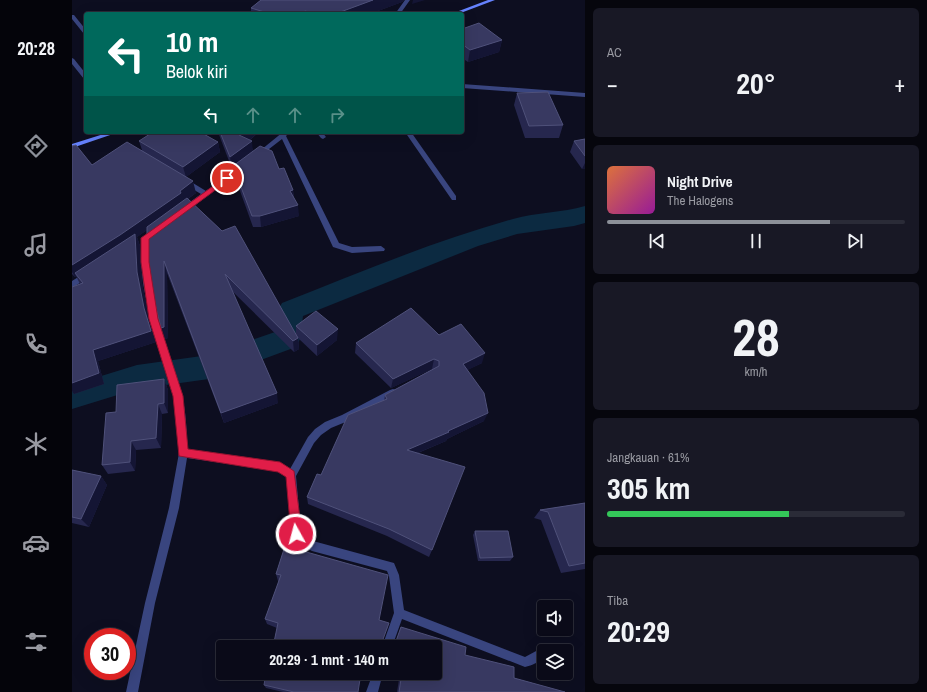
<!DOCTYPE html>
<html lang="id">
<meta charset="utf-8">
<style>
:root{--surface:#0a0a18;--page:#181825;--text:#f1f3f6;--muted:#999aa2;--line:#2a2b37;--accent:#8c9099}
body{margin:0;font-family:"Archivo Narrow",sans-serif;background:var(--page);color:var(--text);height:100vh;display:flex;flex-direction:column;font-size:15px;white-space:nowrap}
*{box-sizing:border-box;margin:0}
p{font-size:13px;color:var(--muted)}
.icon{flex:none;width:22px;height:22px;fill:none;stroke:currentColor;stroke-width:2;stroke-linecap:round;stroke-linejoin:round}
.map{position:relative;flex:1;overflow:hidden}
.drawer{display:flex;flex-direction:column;gap:8px;padding:8px;background:#06060d;width:342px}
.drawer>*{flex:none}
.top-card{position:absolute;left:12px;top:12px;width:380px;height:122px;border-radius:4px;box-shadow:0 4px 16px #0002,0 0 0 1px var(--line);background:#00695c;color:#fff;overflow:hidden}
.fabs{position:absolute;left:465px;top:600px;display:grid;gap:8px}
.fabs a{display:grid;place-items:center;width:36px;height:36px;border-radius:4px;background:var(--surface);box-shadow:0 4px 16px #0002,0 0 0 1px var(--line);font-size:20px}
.speed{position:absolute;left:12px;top:628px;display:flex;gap:8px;font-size:20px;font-weight:700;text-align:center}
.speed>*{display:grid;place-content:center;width:52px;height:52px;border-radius:50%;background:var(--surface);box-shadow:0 4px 16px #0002,0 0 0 1px var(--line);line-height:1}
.speed .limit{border:6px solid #d22;background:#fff;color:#111}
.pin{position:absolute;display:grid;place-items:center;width:34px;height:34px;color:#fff;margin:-17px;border:2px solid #fff;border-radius:50%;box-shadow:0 1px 4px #0007}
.me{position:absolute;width:44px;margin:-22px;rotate:353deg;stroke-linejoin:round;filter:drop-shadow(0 0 3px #0008)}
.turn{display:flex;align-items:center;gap:14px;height:84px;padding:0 16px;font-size:18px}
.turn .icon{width:52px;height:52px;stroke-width:2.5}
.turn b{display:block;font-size:28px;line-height:34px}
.lanes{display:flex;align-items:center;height:38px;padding:0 16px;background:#0003;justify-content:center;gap:20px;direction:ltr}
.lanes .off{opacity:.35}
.big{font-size:30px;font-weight:700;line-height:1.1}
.drawer .widget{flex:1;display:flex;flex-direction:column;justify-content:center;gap:6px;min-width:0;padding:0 14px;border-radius:6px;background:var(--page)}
.drawer .dial{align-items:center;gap:0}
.dial b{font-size:52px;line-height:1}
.song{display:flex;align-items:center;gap:12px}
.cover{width:48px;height:48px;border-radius:6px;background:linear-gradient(135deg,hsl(20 70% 55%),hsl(300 70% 35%))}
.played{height:4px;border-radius:2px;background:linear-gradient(90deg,var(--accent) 75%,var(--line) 75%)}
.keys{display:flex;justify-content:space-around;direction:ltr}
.heat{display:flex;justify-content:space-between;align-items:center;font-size:22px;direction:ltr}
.charge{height:6px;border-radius:3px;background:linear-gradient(90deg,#34c759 61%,var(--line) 0)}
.trip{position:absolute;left:144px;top:640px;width:226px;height:40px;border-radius:4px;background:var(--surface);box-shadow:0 4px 16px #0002,0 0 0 1px var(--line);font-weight:700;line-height:40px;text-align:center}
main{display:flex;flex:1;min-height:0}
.dock{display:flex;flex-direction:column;width:72px;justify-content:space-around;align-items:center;background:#04040a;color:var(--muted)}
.dock .icon{width:28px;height:28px}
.dock .on{color:var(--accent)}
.dock b{font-size:18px;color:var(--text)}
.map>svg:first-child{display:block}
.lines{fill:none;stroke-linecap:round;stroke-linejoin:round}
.canal{fill:#0c2a41;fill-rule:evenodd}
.street{fill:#39457f;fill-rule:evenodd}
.secondary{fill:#6582fd;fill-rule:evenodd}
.wall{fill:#26274e}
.shaded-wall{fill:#141534}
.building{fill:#383961;stroke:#4f517a}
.route{fill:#e11d48;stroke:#92132f}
</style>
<main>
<nav class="dock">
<b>20:28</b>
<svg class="icon on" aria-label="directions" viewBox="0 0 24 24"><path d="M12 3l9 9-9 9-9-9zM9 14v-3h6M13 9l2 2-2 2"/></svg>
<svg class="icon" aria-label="music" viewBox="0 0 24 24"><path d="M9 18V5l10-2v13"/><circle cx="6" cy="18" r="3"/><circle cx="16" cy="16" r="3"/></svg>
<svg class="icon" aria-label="phone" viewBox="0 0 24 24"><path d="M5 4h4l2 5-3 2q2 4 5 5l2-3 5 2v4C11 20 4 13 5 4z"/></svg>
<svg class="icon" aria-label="climate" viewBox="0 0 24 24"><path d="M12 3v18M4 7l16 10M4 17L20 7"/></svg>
<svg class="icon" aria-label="car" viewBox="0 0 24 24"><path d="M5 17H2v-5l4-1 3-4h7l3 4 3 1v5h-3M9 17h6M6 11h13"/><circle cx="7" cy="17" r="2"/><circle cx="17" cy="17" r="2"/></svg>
<svg class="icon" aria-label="filters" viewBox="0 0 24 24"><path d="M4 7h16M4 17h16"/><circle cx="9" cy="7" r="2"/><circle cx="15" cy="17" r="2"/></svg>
</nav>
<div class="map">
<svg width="513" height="692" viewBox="0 0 513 692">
<rect width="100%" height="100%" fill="#0d0e20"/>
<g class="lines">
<path class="canal" d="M513 206V223L502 226 445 234 406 246 231 316 228 339 224 347 137 379 65 389 0 409V385L65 365 137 355 203 332 206 310 210 303C286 273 362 241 441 219 465 212 490 213 513 206Z"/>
<path class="street" d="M333 0H338L328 14H323Z
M0 15H2L14 30V35L12 34 0 19Z
M0 58 2 59 14 74V80L12 79 0 64Z
M390 84 513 93V97L390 88Z
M211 132H218L214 136 267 243 280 247 309 246 313 249 312 251 280 253 261 247 210 139 188 156H184V154Z
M244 132H250L254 137 251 139 249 138Z
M333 132H339L384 196V200H380Z
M170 165 173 167 172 168 114 212H110V208L129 194 112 184V180H116L134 191Z
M73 235 77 238C77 266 79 293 86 319 93 345 103 369 110 395 114 412 115 432 115 450L208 463 218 469 236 437 243 429 253 422 270 415 318 390 321 389 324 390 325 393 324 396 276 421 259 428 249 435 242 443 224 476 229 531 233 538 241 541 322 563 327 575 332 610 453 657 466 650 470 651 471 655C468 663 460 665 453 667L330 619 320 647H310L322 613 317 576 315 571 240 551 227 544 219 533 215 477 206 471 115 458 107 508 83 603 66 692H54L73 603 97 508 107 453V435L102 396 78 319 71 283 69 262V238Z
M14 272 17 273 18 275 17 277 0 288V281Z
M301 673H311L306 692H294Z"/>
<path class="secondary" d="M416 0H423L386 14H379Z
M38 132H47L0 148V144Z"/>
</g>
<path class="wall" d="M189 0H332L330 2 298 14H179V8Z
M390 29 430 40 427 52 396 62 390 58Z
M445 93 491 125 487 138H453L442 105Z
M146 132H187L178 140 181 151 207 169 221 190 222 198 227 216 189 227H181L163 177 161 168 160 169Z
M513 139V169H510L498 152 502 141Z
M67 141 146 142 148 152 114 177 124 193 116 199 224 335V326L265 340 245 356 226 338 227 349 222 352 160 291 206 403 152 423 95 273 96 338 93 339 89 328 75 230 65 237 68 246 70 283 77 319 84 342 26 361 32 384 2 394 0 391V287L8 284 4 276 3 277 0 274V146L20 165 70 150Z
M367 335 410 363 395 370 412 421 375 439 374 441 346 453 360 550 357 557 315 536 236 504 235 497 249 475 312 401 313 395 361 369H360L319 388 283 353 284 343Z
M92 379 96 390V413L90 414 89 448 64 450 63 471 36 474 30 465 44 412Z
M0 470 29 476 35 485 17 527 0 523Z
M513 503V569L489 573 469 520 462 518 468 510Z
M403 531 441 557 438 561H406L401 535Z
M213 546 307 620 310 642 312 644H323L329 627 442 678 493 692H325L328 673H363V647H201L205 628 195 624 193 619 207 581H206L204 574Z
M192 685 286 692H211L194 688Z"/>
<path class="shaded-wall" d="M301 0H332L330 2 298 14H263Z
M341 0H353L340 4Z
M233 11V14H229Z
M430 40 427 52 396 62 398 50Z
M171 132H187L169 147 167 135Z
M180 141 181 153 161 166V168L160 169 158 157Z
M146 142 148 152 114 177 111 167Z
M513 163V169H510Z
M121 181 124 193 111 202 112 204 65 237 68 246 70 283 77 319 84 342 26 361 32 384 2 394 0 391V383L21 350 79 331 3 273 4 276 3 277 0 272V265L108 191Z
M221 190 222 201 218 191Z
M226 205 227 216 189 227 188 216Z
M92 261 95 273 96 338 93 339 89 328Z
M266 329 265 340 245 356V345Z
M226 338 227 349 222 352 221 341Z
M413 353 410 363 388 374 391 364Z
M362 359 360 369 319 388 321 379Z
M92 379 96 390V413L92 403Z
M205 393 206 403 152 423 149 413Z
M86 404 90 414 89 448 84 438Z
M416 413 412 421 375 439 374 441 333 458 335 450Z
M59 441 64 450 63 471 58 462Z
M29 476 35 485 17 527 9 519Z"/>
<path class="building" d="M189 0H301L263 14H244L233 11 229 14H199L179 8Z
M407 23 430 40 398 50 390 44V29Z
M476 92 491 125 457 126 445 93Z
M81 132H128L146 142 111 167 67 141Z
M148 132H171L167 135 180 141 158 157Z
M513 139V156L502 141Z
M55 142 121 181 108 191 109 193 48 235 0 265V146L4 145 20 165Z
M188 146 200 151 207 169 212 168 221 190 218 191 226 205 188 216H180L161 166Z
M115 198 150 231 163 226 226 338 221 341 153 274 205 393 149 413 92 261V327L89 328 79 288 75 257V227Z
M63 234 65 272 72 308 79 331 21 350 27 373 0 383V287L11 283 3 273Z
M339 308 367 335 389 324 413 353 391 364 412 393 416 413 376 431 377 432 335 450 393 467 360 550 317 529 235 497 245 474 249 475 276 415 315 399 313 395 367 366V361L362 359 321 379 284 343Z
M244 311 266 329 245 345 224 326Z
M92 379V403L86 404 84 438 59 441 58 462 30 465 34 413 44 412 45 385Z
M0 470 29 476 9 519 0 517Z
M513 503V563L497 566 476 512 468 510Z
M403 531H436L441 557 408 558Z
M213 546 316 575 307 620 317 623 310 642 312 644H323L329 627 394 647 393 655 442 667V678L493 692H327L330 673H363V647H201L206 623 193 619 209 575 204 574Z
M194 673H289L286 692H222L192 685Z"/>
<path class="route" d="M155 176 158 178 157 180 77 239V262L86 319 111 396 116 449 208 462 222 471 230 534 228 537 224 539 220 537 219 534 214 477 206 472 107 456 101 396 77 319 69 262V238Z"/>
</svg>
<div class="fabs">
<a><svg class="icon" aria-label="sound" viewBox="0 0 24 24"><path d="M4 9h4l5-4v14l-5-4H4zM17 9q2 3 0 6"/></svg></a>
<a><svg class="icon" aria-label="layers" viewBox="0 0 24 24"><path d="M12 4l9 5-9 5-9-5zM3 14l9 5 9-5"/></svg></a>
</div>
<div class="speed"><div class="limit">30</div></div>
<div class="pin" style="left:155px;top:178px;background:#d93025"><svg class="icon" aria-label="arrive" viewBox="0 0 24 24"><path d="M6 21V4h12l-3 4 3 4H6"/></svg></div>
<svg class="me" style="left:224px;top:534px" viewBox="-20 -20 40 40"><circle r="17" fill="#e11d48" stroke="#fff" stroke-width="3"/><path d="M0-11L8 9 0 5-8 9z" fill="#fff"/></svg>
<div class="trip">20:29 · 1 mnt · 140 m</div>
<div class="top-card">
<div class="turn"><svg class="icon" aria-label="left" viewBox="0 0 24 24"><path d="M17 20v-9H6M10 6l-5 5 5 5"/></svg><div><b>10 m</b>Belok kiri</div></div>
<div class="lanes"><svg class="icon" aria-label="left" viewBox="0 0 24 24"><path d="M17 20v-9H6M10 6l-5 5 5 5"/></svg><svg class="icon off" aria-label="ahead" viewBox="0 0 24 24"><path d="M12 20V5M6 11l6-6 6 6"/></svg><svg class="icon off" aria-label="ahead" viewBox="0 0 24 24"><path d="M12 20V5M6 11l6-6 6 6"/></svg><svg class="icon off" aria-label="right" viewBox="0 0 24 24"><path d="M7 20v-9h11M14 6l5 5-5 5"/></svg></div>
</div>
</div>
<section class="drawer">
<div class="widget"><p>AC</p>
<div class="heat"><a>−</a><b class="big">20°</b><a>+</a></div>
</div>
<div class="widget">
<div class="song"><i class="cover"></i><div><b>Night Drive</b><p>The Halogens</p></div></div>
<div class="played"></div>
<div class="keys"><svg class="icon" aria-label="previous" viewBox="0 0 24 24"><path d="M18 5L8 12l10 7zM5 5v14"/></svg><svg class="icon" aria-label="pause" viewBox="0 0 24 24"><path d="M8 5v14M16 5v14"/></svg><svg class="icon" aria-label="next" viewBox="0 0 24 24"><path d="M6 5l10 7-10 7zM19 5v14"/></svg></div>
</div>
<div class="widget dial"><b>28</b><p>km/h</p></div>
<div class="widget"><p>Jangkauan · 61%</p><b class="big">305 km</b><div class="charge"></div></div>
<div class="widget"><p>Tiba</p><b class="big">20:29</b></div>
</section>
</main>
